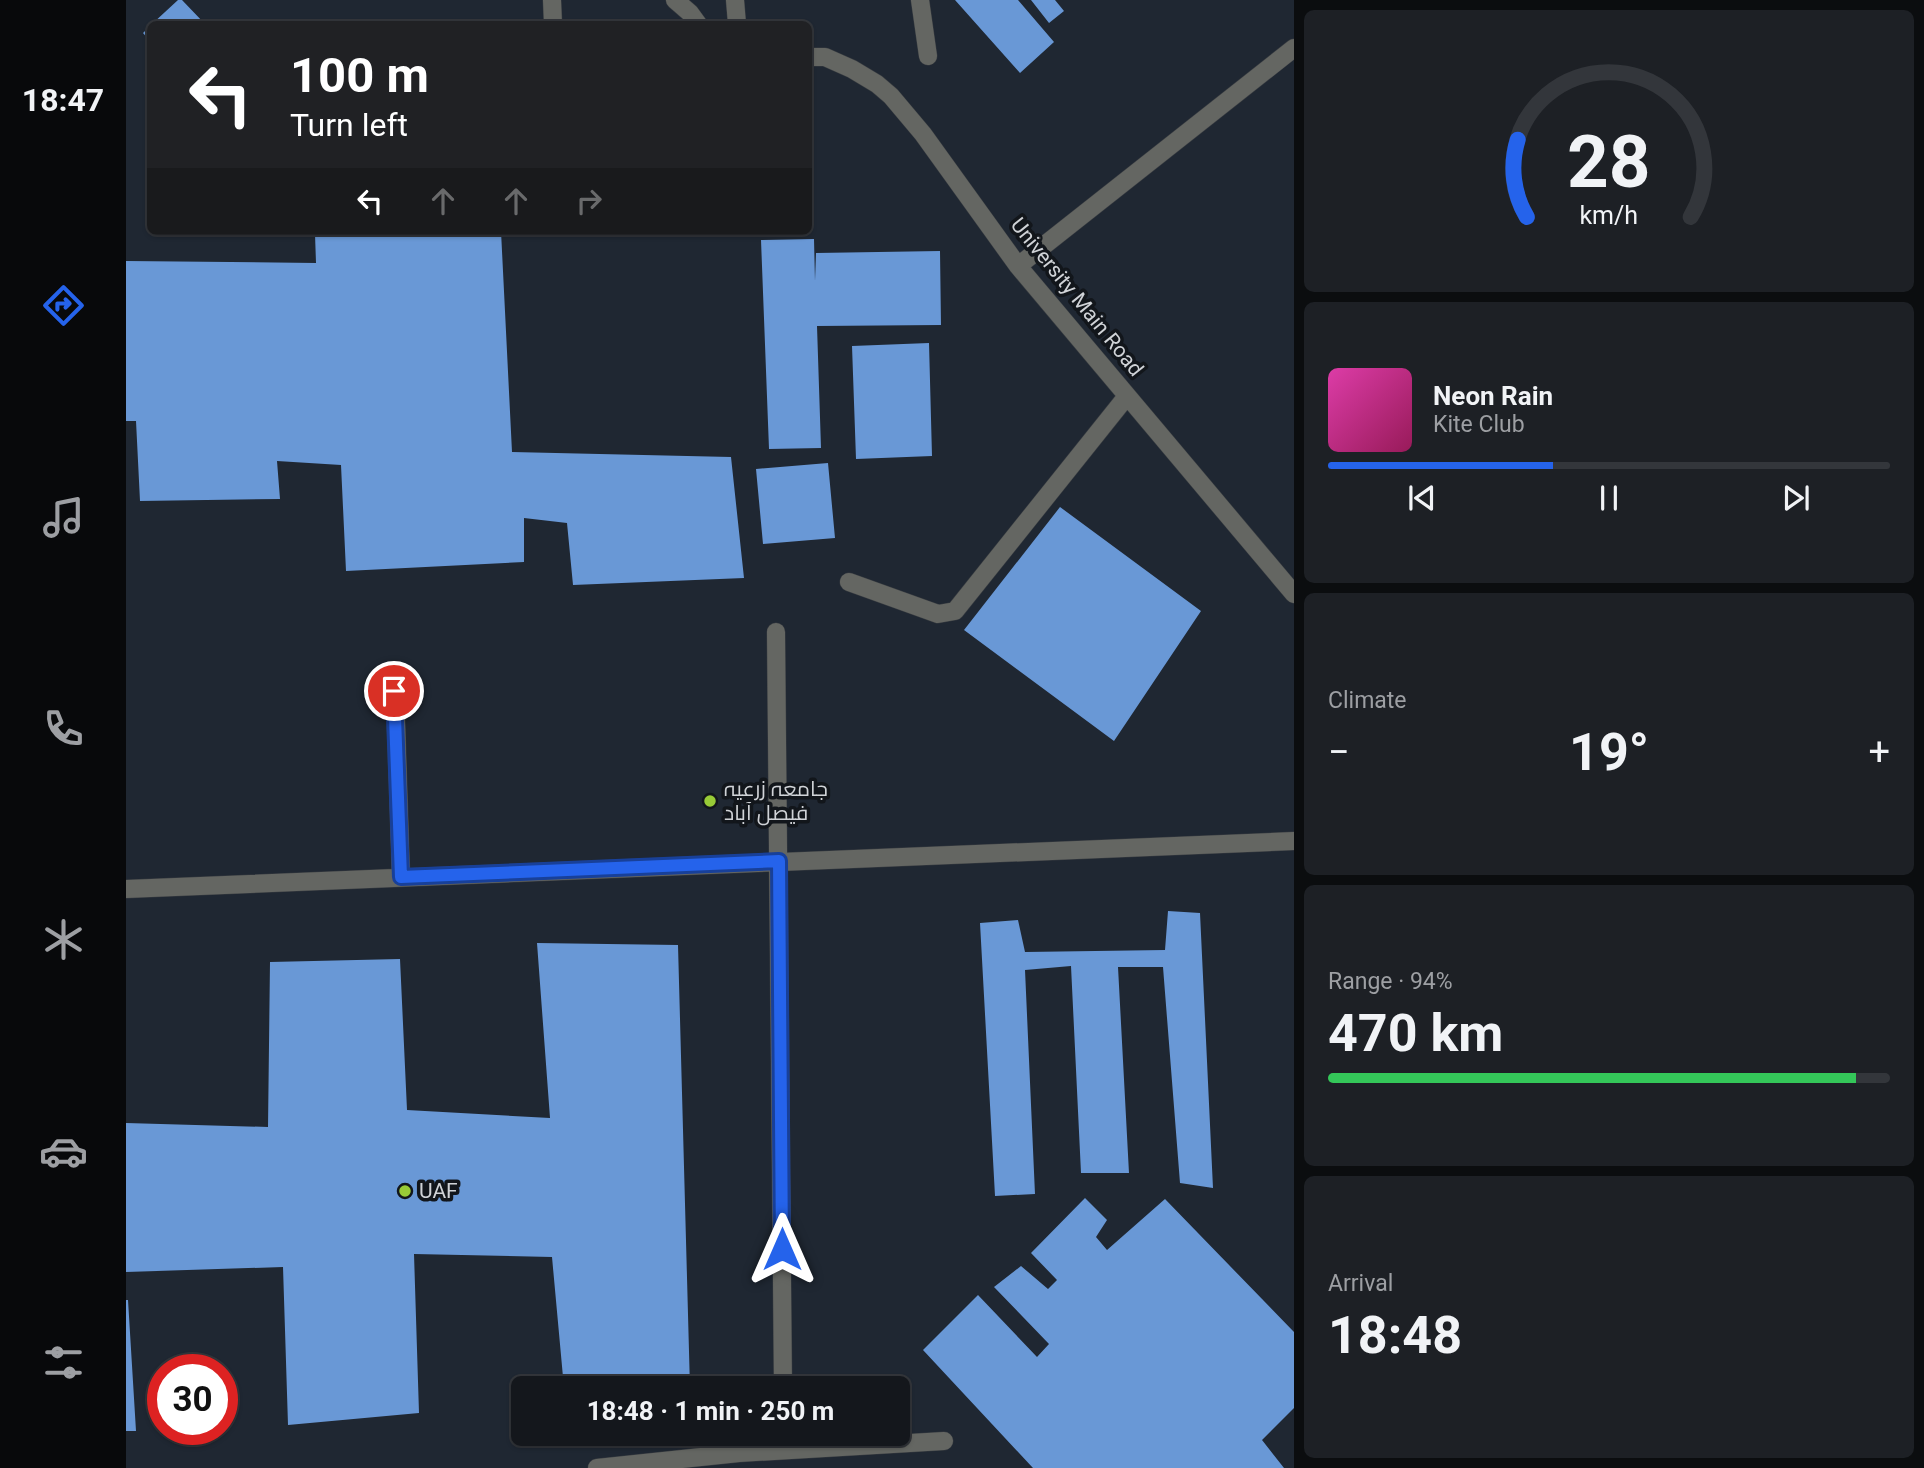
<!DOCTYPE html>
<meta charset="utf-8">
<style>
:root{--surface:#14171c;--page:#1d2025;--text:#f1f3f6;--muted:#9d9fa3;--line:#33363b;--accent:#2563eb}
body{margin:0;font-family:Roboto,Cairo,sans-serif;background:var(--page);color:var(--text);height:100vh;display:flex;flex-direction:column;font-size:26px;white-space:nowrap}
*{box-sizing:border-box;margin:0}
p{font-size:23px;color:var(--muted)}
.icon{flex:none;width:38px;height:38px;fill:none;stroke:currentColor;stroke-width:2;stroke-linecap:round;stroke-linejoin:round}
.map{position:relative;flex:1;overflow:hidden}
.details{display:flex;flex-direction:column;gap:10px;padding:10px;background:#0b0d0f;width:630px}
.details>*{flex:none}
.banner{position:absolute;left:21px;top:21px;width:665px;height:214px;border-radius:10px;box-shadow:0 2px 5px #0004,0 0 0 2px var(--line);background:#202124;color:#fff;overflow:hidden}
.speed{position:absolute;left:21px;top:1354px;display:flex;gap:14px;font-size:35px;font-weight:700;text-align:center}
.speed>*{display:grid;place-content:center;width:91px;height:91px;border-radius:50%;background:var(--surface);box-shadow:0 2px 5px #0004,0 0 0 2px var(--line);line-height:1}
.speed .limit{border:10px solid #d22;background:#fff;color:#111}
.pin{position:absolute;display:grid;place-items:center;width:60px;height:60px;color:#fff;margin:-30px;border:4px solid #fff;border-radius:50%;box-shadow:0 2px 7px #0007}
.me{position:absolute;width:77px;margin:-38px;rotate:0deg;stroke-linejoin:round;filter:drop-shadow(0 0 5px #0008)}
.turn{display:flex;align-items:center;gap:24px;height:147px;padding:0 28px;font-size:32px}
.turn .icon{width:91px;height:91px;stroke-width:2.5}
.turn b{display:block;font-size:49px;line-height:60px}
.lanes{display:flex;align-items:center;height:66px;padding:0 28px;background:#0003;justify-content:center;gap:35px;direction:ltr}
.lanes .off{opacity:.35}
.big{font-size:52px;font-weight:700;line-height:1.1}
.details .card{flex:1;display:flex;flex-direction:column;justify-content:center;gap:10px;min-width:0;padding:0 24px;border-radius:10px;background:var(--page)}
.details .dial{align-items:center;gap:0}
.dial svg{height:182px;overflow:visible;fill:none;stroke:var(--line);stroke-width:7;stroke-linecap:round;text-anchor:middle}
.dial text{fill:var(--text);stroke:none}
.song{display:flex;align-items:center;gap:21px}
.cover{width:84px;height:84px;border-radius:10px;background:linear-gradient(135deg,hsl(320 70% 55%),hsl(330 70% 35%))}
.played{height:7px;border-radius:4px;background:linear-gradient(90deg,var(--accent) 40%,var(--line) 40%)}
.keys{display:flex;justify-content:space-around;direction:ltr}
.heat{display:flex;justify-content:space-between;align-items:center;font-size:38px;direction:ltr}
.charge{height:10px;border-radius:5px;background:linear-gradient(90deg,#34c759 94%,var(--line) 0)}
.trip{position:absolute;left:385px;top:1376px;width:399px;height:70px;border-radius:10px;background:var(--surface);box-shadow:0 2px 5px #0004,0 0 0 2px var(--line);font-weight:700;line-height:70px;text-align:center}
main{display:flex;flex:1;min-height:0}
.menu{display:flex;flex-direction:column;width:126px;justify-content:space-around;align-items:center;background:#08090b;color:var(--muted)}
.menu .icon{width:49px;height:49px}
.menu .on{color:var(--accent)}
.menu b{font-size:32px;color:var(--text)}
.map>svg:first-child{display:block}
.built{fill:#1f2732;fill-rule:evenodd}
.building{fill:#6998d6}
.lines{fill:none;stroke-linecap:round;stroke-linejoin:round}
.minor-casing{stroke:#383c41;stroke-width:19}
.minor{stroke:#646662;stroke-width:18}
.route-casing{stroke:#184099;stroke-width:18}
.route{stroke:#2563eb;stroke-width:12}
.poi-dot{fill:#98cb37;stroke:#12161b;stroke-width:2.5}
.labels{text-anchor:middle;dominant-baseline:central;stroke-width:7;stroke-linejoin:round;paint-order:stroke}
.street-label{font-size:21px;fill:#d0d3d7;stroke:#12161b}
.poi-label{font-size:21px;fill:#d0d3d7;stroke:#12161b;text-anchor:start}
</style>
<main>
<nav class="menu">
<b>18:47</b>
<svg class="icon on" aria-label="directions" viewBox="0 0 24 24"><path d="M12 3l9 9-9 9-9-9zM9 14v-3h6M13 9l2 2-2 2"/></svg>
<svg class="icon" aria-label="music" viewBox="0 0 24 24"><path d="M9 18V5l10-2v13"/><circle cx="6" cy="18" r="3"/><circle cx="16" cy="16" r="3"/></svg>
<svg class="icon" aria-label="phone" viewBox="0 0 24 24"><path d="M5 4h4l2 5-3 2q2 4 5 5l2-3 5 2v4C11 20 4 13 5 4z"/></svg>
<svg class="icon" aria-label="climate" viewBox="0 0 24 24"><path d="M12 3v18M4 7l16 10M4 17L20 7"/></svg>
<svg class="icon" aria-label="car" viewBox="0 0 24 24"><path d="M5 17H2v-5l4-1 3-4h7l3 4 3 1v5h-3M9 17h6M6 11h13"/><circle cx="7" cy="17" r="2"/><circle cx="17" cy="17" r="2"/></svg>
<svg class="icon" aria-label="filters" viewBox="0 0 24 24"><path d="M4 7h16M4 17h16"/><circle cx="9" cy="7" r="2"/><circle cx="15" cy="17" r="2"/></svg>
</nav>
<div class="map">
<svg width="1168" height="1468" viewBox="0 0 1168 1468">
<rect width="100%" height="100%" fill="#1b1f25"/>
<path class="built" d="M0 0H1168V1468H0ZM24 24H682V231H24ZM37 1370H96V1430H37ZM397 1388H772V1433H397Z"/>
<path class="building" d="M52 0H56L79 24H26Z
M829 0H892L928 42 894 73Z
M905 0H929L938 11 923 23Z
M267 20 296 23V24H251Z
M24 26V41L17 33Z
M375 231 386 452 605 457 618 578 447 585 441 523 398 518V562L220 571 215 465 151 461 154 499 14 501 10 421H0V261L190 263 189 234Z
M688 239 689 281 690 253 814 251 815 325 691 326 695 448 643 449 635 240Z
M803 343 806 456 730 459 726 346Z
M702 463 709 538 637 544 630 469Z
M934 507 1075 611 988 741 838 630Z
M1042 911 1074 913 1087 1188 1054 1183 1037 967H992L1003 1173H955L945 966 899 970 909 1194 869 1196 854 923 892 920 899 952 1039 950Z
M411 943 552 945 564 1388H438L426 1257 288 1254 293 1413 162 1425 157 1267 0 1272V1123L142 1127 144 962 274 959 281 1110 424 1118Z
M959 1198 981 1220 970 1237 981 1250 1039 1199 1168 1332V1408L1136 1440 1158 1468H907L797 1350 852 1295 911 1357 923 1344 868 1287 895 1266 922 1289 931 1280 905 1253Z
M0 1300H2L10 1431H0Z"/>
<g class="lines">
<defs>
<path id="minor" d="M426 0 427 24
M549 0 564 13 572 24
M609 0 611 24
M794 0 802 56
M682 57H699L726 69 751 84 765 96 797 134 892 266 1168 594
M892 266 1168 48
M723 582 812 614 829 611 1001 396
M650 632 657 1388
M269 691 275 877
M0 889 1168 841
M471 1468 613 1453 818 1441"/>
</defs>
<use href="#minor" class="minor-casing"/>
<use href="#minor" class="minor"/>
</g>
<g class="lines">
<defs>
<path id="route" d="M268 691 275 877 653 861 656 1249"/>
</defs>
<use href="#route" class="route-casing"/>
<use href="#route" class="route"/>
</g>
<g class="poi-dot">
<circle cx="584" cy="801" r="7"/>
<circle cx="279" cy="1191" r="7"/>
</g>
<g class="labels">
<g class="street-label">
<text transform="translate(951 297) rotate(51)">University Main Road</text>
</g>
<g class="poi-label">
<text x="598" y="789">جامعہ زرعیہ<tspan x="598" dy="24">فیصل آباد</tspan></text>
<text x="293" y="1191">UAF</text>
</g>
</g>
</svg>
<div class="speed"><div class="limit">30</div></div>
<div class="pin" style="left:268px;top:691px;background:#d93025"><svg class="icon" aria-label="arrive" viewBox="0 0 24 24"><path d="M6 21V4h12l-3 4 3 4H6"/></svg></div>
<svg class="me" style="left:656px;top:1249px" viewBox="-20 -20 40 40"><path d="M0-17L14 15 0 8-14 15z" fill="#2563eb" stroke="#fff" stroke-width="4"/></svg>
<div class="trip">18:48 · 1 min · 250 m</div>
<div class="banner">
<div class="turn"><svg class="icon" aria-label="left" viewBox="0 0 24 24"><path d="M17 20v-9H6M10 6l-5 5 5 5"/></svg><div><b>100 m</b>Turn left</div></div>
<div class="lanes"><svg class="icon" aria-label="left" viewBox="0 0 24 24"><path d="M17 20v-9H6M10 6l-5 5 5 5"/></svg><svg class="icon off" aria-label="ahead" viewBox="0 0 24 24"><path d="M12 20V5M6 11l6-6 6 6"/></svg><svg class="icon off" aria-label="ahead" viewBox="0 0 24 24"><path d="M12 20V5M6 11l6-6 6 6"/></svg><svg class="icon off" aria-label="right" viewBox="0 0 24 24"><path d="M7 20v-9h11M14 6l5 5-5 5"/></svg></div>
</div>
</div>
<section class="details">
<div class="card dial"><svg viewBox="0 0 100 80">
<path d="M14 69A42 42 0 1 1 86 69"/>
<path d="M14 69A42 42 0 0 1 10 35" stroke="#2563eb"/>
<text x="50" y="56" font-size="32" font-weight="700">28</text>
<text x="50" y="72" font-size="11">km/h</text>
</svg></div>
<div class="card">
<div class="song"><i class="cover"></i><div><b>Neon Rain</b><p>Kite Club</p></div></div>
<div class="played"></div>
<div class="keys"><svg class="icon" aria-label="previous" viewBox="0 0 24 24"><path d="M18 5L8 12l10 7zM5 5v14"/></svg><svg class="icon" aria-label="pause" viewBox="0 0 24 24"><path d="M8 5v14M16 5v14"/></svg><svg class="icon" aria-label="next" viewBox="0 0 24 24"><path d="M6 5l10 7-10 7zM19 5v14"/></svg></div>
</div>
<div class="card"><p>Climate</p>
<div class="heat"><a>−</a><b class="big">19°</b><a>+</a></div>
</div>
<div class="card"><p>Range · 94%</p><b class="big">470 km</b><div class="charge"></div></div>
<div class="card"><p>Arrival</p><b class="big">18:48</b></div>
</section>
</main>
